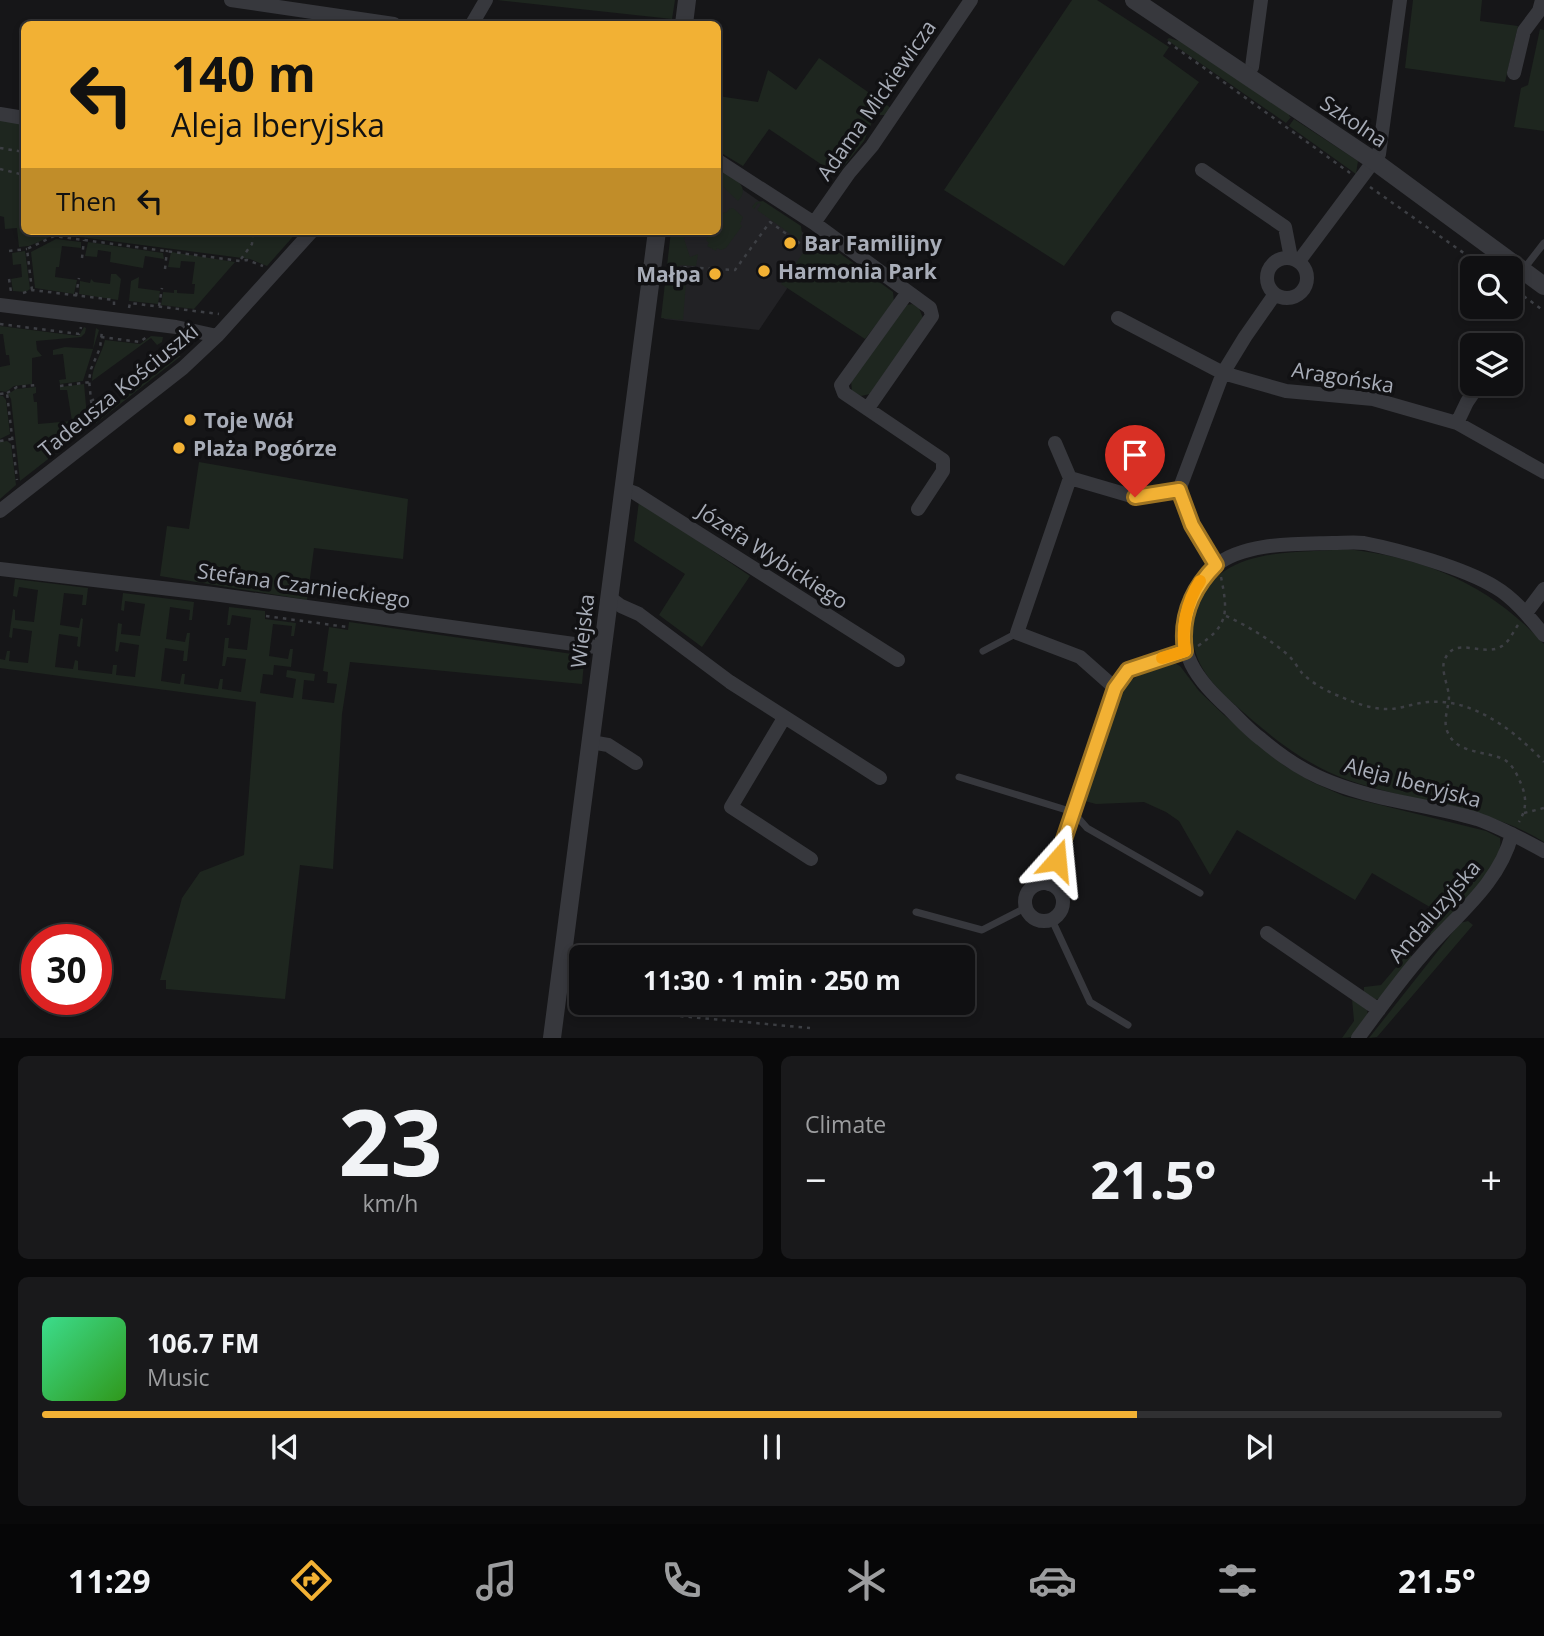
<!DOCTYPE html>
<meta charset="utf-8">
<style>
:root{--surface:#101012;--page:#19191b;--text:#f1f3f6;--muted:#9c9d9f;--line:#303032;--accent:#f2b134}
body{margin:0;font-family:"Open Sans",sans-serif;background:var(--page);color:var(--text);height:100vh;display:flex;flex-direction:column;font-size:26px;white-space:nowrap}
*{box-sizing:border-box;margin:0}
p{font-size:23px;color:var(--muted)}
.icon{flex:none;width:38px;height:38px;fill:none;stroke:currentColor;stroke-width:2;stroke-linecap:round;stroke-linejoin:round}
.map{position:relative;height:1038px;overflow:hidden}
.details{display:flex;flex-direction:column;gap:18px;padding:18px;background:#09090a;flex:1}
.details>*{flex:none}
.guide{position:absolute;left:21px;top:21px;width:700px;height:214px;border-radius:10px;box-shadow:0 4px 10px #0003,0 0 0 2px var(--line);background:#f2b134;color:#111;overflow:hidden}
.tools{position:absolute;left:1460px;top:256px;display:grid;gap:14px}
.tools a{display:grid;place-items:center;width:63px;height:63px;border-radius:10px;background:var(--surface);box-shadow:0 4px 10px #0003,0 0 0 2px var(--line);font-size:35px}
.speed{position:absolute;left:21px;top:924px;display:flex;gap:14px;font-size:35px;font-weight:700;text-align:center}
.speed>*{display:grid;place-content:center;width:91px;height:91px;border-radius:50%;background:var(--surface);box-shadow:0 4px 10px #0003,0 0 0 2px var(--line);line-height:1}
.speed .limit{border:10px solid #d22;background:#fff;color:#111}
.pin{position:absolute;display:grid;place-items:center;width:60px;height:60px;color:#fff;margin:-72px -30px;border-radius:50% 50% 50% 0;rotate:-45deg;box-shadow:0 0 7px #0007}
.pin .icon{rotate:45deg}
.me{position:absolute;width:77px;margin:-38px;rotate:18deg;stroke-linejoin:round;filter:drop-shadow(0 0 5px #0008)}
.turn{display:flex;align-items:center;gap:24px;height:147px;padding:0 35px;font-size:32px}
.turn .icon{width:91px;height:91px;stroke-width:2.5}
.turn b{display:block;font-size:49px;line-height:60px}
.then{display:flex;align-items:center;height:66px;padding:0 35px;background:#0003;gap:14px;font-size:26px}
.big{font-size:52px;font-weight:700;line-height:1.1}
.details .card{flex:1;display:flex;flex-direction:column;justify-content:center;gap:10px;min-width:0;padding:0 24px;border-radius:10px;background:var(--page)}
.details .dial{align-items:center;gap:0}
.dial b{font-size:91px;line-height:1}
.song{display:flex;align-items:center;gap:21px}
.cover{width:84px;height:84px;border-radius:10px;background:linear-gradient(135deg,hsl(150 70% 55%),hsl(110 70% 35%))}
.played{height:7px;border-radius:4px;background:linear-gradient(90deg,var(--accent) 75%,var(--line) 75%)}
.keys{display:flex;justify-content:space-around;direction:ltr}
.heat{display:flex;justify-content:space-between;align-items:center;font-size:38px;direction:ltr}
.details .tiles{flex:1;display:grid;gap:18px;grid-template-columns:1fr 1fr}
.card:last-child{grid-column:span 2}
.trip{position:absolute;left:569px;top:945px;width:406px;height:70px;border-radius:10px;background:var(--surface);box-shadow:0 4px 10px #0003,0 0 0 2px var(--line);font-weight:700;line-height:70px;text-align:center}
.tabs{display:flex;height:112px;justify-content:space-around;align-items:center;background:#060607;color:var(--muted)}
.tabs .icon{width:49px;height:49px}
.tabs .selected{color:var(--accent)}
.tabs b{font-size:32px;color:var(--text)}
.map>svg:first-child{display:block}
.built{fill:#222225}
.green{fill:#1e261f}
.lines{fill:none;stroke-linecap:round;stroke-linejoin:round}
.path{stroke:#3d3f44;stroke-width:2.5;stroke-dasharray:3.5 5;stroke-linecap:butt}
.service{stroke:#37383d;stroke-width:7}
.minor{stroke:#37383d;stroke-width:14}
.tertiary{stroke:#37383d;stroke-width:18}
.route-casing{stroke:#9d7322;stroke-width:18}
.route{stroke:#f2b134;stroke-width:12}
.slow{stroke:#f59e0b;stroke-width:12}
.poi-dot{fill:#f2b134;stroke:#111113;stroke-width:2.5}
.labels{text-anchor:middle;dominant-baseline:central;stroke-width:7;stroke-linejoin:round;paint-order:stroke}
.street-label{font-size:21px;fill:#a8adb8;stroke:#111113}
.poi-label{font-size:21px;font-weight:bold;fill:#a8adb8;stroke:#111113;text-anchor:start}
</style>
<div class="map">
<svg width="1544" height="1038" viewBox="0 0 1544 1038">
<rect width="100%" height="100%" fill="#161618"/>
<path class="built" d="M718 172 818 243 759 330 664 319 674 231H718Z"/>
<path class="green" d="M497 0H675L672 19Z
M1072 0H1097L1169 47 1163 56 1199 82 1064 266 944 190Z
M1413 0H1482L1480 21 1518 26 1505 82 1405 68Z
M1540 29 1544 30V131L1514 127 1521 88 1528 85Z
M1169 38 1189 44 1291 113 1289 116 1291 117 1286 123 1167 40Z
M819 58 891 108 885 115H875L864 141 837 175 769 129 743 166 718 151V96L758 102 768 70 796 90Z
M0 119 24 123V231H298L267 266 250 259 57 234 29 246 19 247 17 228 5 229 4 217 0 216Z
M1294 119 1358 161 1356 174 1289 126Z
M718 169C730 176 753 185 738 201L718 182Z
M763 201 801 226 802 234 799 240 757 210 761 204 758 203 754 209 752 207 756 202Z
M733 208 743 217 740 224 742 226 726 248 721 250 717 248 716 251 707 246 709 243 706 240 710 231H718V221L724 212 726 213 729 209Z
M671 231H686L684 239 690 257 698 254 696 266 679 265 680 268 687 269 683 320 661 318Z
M819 238 893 292 894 302 865 339 781 284 813 239Z
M56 239 81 242V248L62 246 59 267H56L55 277 77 280 74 294 35 288 31 252Z
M88 242 163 253 164 259 145 256 143 268 110 262 111 252 98 250 97 257 85 256Z
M25 251 30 289 26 292 13 291 11 279 22 277 21 264 13 265 12 253Z
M171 252 235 262 194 309 161 305 163 292 174 293V290H177V293L194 294 195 284H192L195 262 181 261 180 268 168 267Z
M111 274H116L121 279 118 300 79 294 80 281 90 283 91 279 94 282 110 284Z
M139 277 138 288 160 291 158 304 129 301 131 281Z
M912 304 919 308 923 318 870 394 861 396 852 391 851 380 907 305Z
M0 326 79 336 84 327 86 328 85 333 81 337 36 341 37 350 42 356 32 358V384L14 386 6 392 0 391V367L10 365 9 355H6L3 334H0Z
M96 328 99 330 83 381 60 384 59 380 66 379 63 354 53 355V350L65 347 93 349Z
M151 336 163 337 162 342 157 345 151 338 92 381C92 366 102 354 105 340L140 344Z
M179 356H181L96 423 94 406 105 402 109 409Z
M84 384 88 428 20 481 11 399 8 394 16 389 36 387V393L33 394 34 402H37L38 424 72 421 67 390H60V387Z
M0 396H3L6 400 10 434 0 439Z
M7 441 11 444 16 485 0 499V442Z
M199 462 408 499 403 559 314 548 307 600 160 576 167 526 189 529Z
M639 501 750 576 702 647 659 615 685 574 634 541Z
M1347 549C1426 558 1490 585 1544 644V842C1485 805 1413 803 1348 780 1302 763 1270 736 1234 704 1207 680 1185 653 1195 614 1214 545 1290 554 1347 549Z
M15 579 88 588 86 605H82L83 595 64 593 60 625 79 628 81 618 83 619 80 647 77 646 78 637 59 634 55 667 73 669 75 660 78 661V670L112 674 113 665H117L116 675 135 677 139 645 120 642 118 652 115 651 118 623 122 624 121 634 140 636 145 604 125 601 124 611 121 610 123 593 194 602 192 620H189L190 610 170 607 166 639 185 642 187 633H190L187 661H183L184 651 165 648 161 681 180 684 182 674H185L184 684 218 689 220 679H223L222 689 241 692 246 659 227 657 225 666H222L225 638H229L228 648 247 650 251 618 232 615 230 625H227L229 607 265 611V619L296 623 294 636H291L292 626 273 624 269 656 288 659 290 649H293L291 667 274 665 273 675 263 674 260 693 293 698 296 679 286 677 287 670 315 674 314 681 304 680 302 699 334 703 337 684 327 683 328 672 323 671 329 627 348 630 349 622 579 655 584 662 582 684 350 662 342 714 333 869 300 865 285 999 166 989V980H160L182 898 200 872 244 855 256 702 0 668V659L5 660 7 651H10L9 661 28 663 32 631 13 628 12 638 9 637 13 609 15 610V620L34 622 38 590 19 587 17 597 13 596Z
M1173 662 1180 666 1199 691 1224 715 1285 766 1312 782 1344 796 1486 831 1500 838C1505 870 1453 915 1433 937L1426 931 1440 913 1372 873 1355 900 1237 830 1210 875 1179 821 1166 812 1144 802 1096 804 1085 801 1124 686C1139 673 1155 668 1173 662Z
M1468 921 1473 925 1377 1037 1369 1038 1460 923Z
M1409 952 1412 957 1380 998 1375 1000 1364 993V987L1381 985Z
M1352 999 1367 1009 1368 1017 1353 1037 1342 1038 1354 1021Z"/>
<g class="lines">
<path class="path" d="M1168 42 1350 173
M0 148 24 152
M0 169 24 175
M1370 187 1485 268
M9 251 27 249
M82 258 84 240
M241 259 252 244 253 231
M165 269 167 250
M668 274 680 267 735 270 770 222 802 245
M9 279 11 292
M1510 286 1544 311
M32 290 27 249 54 236 240 261 247 260 263 266
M23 293 32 290 114 300V307
M76 296 79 278
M159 306 162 288
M129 308 130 303 219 314
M0 324 79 334 81 327
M101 337 140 342 148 336
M173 339 180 352
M60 386 90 382
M7 393 17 387 36 385
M0 394 7 393 17 480
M91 401 98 397
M93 420 89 380 91 369 100 348 102 331
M0 441 12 439
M266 616 347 627
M1226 616C1248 626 1271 640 1289 656 1294 661 1298 668 1302 673 1312 683 1326 691 1339 696 1355 703 1373 710 1391 709 1403 708 1415 703 1428 702 1473 698 1515 731 1544 762
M1518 625C1513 632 1509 642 1502 646 1484 658 1455 635 1445 659 1440 669 1448 685 1449 696 1449 708 1442 721 1448 733 1457 754 1488 751 1505 760 1514 766 1518 777 1522 786 1527 800 1526 810 1519 822
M1198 646C1229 625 1228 612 1221 577
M1524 813 1544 808
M570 1006 810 1028"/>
<path class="service" d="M1523 270 1544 243
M983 651 1017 633
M959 777 1073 812 1087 828 1200 893
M916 912 982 930 1025 908
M1052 920 1090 1002 1128 1025"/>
<path class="minor" d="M231 0 394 24
M472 24 486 0
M1514 73 1524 31 1539 11 1542 0
M1245 76 1252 67 1261 0
M0 114 24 118
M718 161 814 223 849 173 872 146 971 0
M1202 170 1285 227 1291 258
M814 223 930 308 932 316 868 408
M1267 278a20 20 0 1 1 40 0a20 20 0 1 1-40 0Z
M1299 261 1379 154 1400 0
M908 292 841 385 844 393 943 460V471L918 509
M0 305 176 327 217 336
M1118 318 1223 373 1286 391 1373 399 1457 423 1544 472
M1508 345 1510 343
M1457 423 1467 402 1480 383
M1055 443 1070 478 1135 497 1179 490
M1070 478 1017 633 1080 657 1115 688
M624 489 635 493 898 660
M0 511 183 368 217 336 312 231
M1216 565 1192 525 1179 490 1223 373 1245 337 1275 294
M0 569 213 594 603 648
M609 597 621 606 639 614 730 682 880 778
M1526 613 1544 589
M1544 635C1530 618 1514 598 1495 587 1464 568 1400 550 1364 543 1354 542 1343 543 1332 543 1297 544 1244 542 1215 566 1201 577 1196 589 1190 605 1173 653 1197 679 1230 710 1240 720 1250 731 1261 739 1281 756 1308 774 1333 783 1379 801 1430 805 1477 819 1500 827 1522 839 1544 851
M784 718 731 807 811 859
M591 742 608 745 636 763
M1025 902a19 19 0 1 1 38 0a19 19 0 1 1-38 0Z
M1049 884 1115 688 1128 670 1185 651
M1267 933 1379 1010
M1358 1038C1379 1010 1399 981 1422 955 1455 916 1499 885 1512 834"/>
<path class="tertiary" d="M1134 0 1374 161 1544 286
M684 24 687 0
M552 1038 657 231"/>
</g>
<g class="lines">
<defs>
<path id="route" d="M1057 860 1115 688 1128 670 1185 651C1180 617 1192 589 1216 565L1192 525 1179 490 1135 497"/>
</defs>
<use href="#route" class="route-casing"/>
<use href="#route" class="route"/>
<path class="slow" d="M1162 658 1185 651C1181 628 1187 601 1200 581"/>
</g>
<g class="poi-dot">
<circle cx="790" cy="243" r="7"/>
<circle cx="764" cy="271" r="7"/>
<circle cx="715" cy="274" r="7"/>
<circle cx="190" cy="420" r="7"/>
<circle cx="179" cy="448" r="7"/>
</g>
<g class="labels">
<g class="street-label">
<text transform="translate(876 100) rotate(-55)">Adama Mickiewicza</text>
<text transform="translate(1354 121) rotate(34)">Szkolna</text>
<text transform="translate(1343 377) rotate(9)">Aragońska</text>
<text transform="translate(118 390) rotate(-39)">Tadeusza Kościuszki</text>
<text transform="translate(773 556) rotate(33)">Józefa Wybickiego</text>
<text transform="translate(304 585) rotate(8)">Stefana Czarnieckiego</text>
<text transform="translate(582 631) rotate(-83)">Wiejska</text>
<text transform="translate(1413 782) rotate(15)">Aleja Iberyjska</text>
<text transform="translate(1434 911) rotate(-49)">Andaluzyjska</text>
</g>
<g class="poi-label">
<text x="804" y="243">Bar Familijny</text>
<text x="778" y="271">Harmonia Park</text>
<text x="701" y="274" text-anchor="end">Małpa</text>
<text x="204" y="420">Toje Wół</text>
<text x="193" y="448">Plaża Pogórze</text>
</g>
</g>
</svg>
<div class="tools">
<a><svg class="icon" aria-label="search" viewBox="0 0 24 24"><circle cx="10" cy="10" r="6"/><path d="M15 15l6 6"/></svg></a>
<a><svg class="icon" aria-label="layers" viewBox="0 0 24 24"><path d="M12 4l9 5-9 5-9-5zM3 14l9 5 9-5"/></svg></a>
</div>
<div class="speed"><div class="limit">30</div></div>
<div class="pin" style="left:1135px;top:497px;background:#d93025"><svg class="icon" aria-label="arrive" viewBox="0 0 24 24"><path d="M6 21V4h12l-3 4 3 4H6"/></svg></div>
<svg class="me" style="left:1057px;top:860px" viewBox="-20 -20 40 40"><path d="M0-17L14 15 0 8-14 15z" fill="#f2b134" stroke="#fff" stroke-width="4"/></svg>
<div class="trip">11:30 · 1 min · 250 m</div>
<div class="guide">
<div class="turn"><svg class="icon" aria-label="left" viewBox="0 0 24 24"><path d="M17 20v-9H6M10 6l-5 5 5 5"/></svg><div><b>140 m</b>Aleja Iberyjska</div></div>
<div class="then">Then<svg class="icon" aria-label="left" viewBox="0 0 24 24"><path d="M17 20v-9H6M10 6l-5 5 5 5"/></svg></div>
</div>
</div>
<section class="details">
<div class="tiles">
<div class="card dial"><b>23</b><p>km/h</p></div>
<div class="card"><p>Climate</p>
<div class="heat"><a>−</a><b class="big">21.5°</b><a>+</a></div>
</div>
<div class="card">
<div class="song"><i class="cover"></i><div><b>106.7 FM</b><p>Music</p></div></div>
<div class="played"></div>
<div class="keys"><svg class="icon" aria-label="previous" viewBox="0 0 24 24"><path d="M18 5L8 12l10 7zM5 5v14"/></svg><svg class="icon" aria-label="pause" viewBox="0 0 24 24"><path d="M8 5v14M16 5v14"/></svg><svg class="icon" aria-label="next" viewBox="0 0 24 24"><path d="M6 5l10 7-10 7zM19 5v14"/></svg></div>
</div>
</div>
</section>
<nav class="tabs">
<b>11:29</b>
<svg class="icon selected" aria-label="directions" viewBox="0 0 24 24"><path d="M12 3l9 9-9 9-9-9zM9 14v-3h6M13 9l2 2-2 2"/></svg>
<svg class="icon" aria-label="music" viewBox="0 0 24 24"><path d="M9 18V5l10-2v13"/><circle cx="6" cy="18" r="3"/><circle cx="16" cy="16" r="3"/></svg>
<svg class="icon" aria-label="phone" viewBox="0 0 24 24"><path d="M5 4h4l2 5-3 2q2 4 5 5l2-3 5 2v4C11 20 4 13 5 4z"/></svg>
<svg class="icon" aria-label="climate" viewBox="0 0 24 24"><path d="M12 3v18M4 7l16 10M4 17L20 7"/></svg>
<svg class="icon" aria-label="car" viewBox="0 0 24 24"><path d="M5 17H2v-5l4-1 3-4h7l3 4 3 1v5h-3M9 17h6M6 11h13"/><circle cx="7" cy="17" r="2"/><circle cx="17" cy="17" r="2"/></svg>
<svg class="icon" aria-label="filters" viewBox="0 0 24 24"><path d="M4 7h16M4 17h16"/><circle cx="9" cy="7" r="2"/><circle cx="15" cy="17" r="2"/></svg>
<b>21.5°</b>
</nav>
